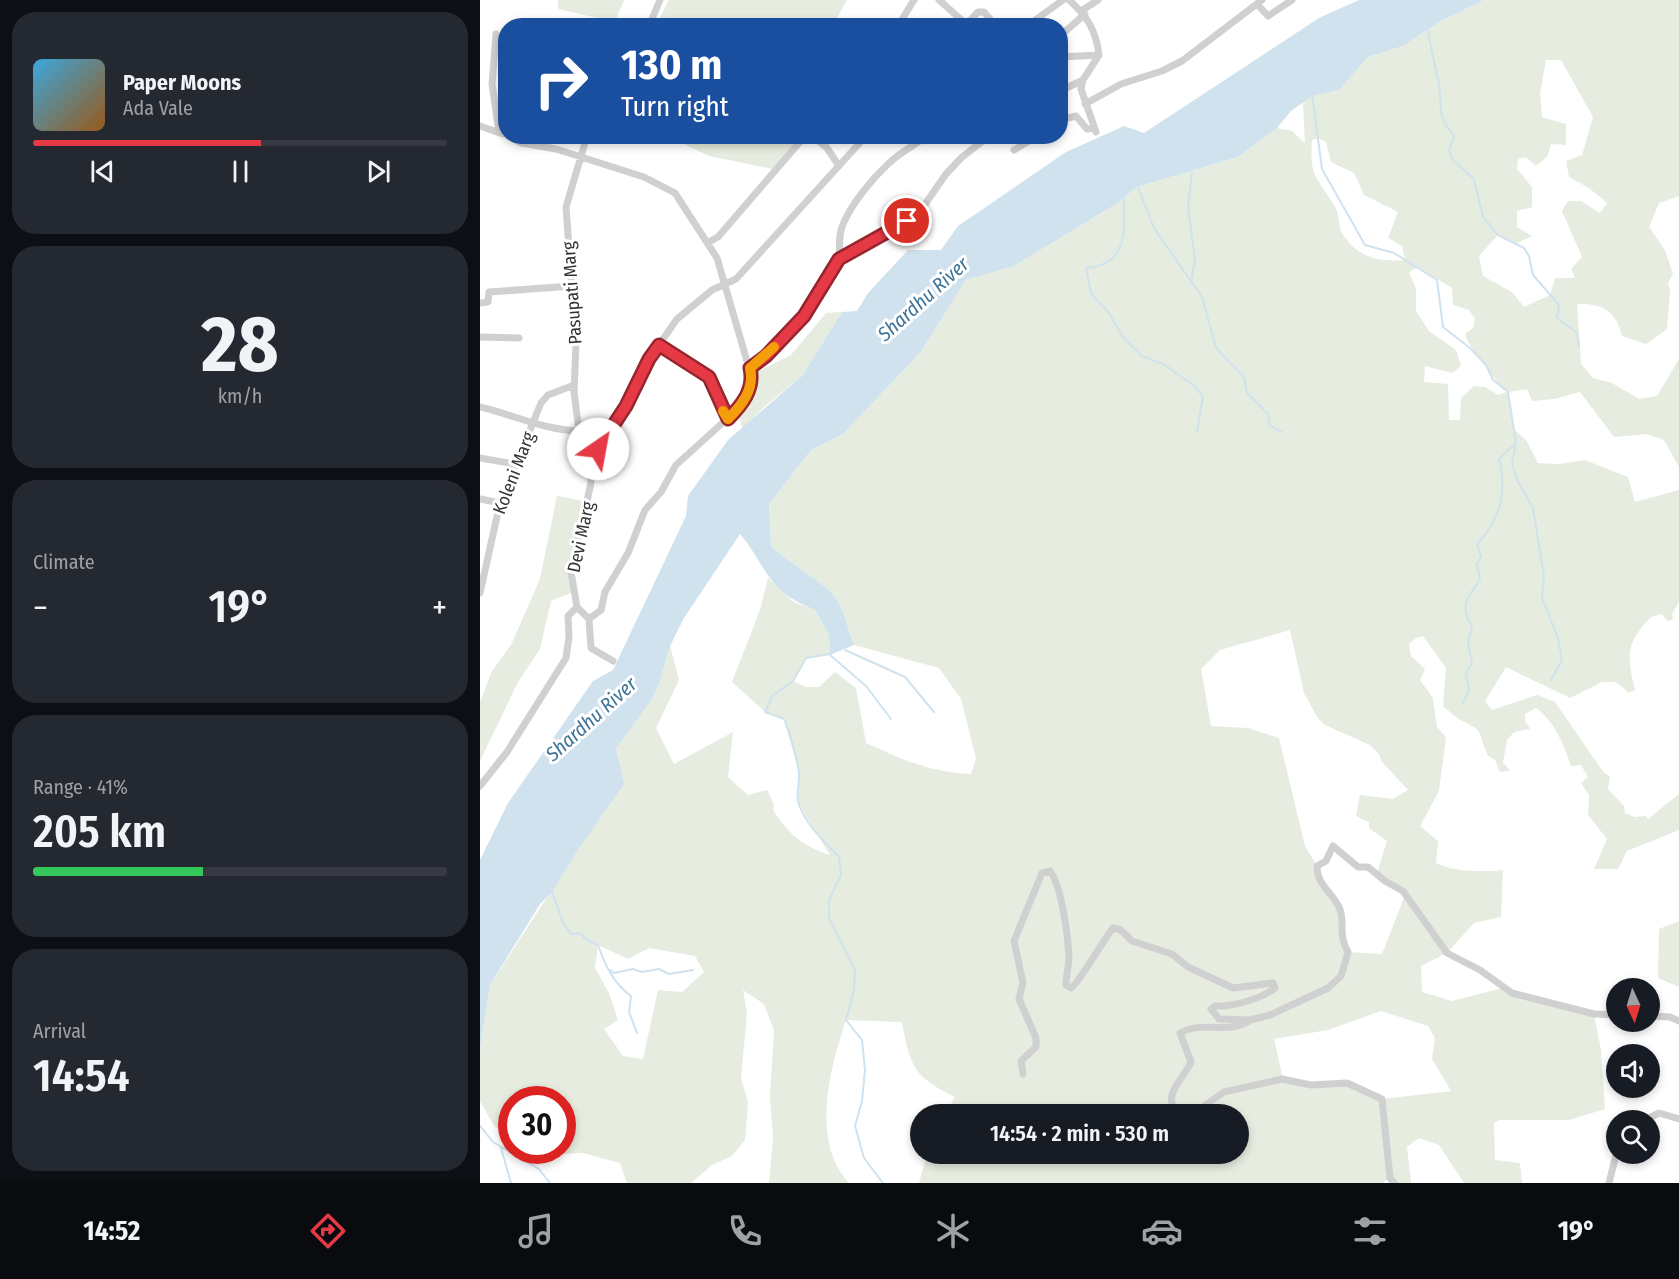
<!DOCTYPE html>
<meta charset="utf-8">
<style>
:root{--surface:#171b24;--page:#242831;--text:#f1f3f6;--muted:#9ea1a6;--line:#363941;--accent:#e63946}
body{margin:0;font-family:"Fira Sans Condensed",sans-serif;background:var(--page);color:var(--text);height:100vh;display:flex;flex-direction:column;font-size:22px;white-space:nowrap}
*{box-sizing:border-box;margin:0}
p{font-size:20px;color:var(--muted)}
.icon{flex:none;width:33px;height:33px;fill:none;stroke:currentColor;stroke-width:2;stroke-linecap:round;stroke-linejoin:round}
.map{position:relative;flex:1;overflow:hidden}
.side{display:flex;flex-direction:column;gap:12px;padding:12px;background:#0d0f14;width:480px}
.side>*{flex:none}
.guide{position:absolute;left:18px;top:18px;width:570px;height:126px;border-radius:24px;box-shadow:0 3px 9px #0003;background:#1a4fa0;color:#fff;overflow:hidden}
.needle{width:39px;rotate:176deg}
.controls{position:absolute;left:1126px;top:978px;display:grid;gap:12px}
.controls a{display:grid;place-items:center;width:54px;height:54px;border-radius:50%;background:var(--surface);box-shadow:0 3px 9px #0003;font-size:30px}
.speed{position:absolute;left:18px;top:1086px;display:flex;gap:12px;font-size:30px;font-weight:700;text-align:center}
.speed>*{display:grid;place-content:center;width:78px;height:78px;border-radius:50%;background:var(--surface);box-shadow:0 3px 9px #0003;line-height:1}
.speed .limit{border:9px solid #d22;background:#fff;color:#111}
.pin{position:absolute;display:grid;place-items:center;width:51px;height:51px;color:#fff;margin:-26px;border:3px solid #fff;border-radius:50%;box-shadow:0 2px 6px #0007}
.me{position:absolute;width:66px;margin:-33px;rotate:33deg;stroke-linejoin:round;filter:drop-shadow(0 0 4px #0008)}
.turn{display:flex;align-items:center;gap:21px;height:126px;padding:0 24px;font-size:27px}
.turn .icon{width:78px;height:78px;stroke-width:2.5}
.turn b{display:block;font-size:42px;line-height:51px}
.big{font-size:45px;font-weight:600;line-height:1.1}
.side .widget{flex:1;display:flex;flex-direction:column;justify-content:center;gap:9px;min-width:0;padding:0 21px;border-radius:24px;background:var(--page)}
.side .dial{align-items:center;gap:0}
.dial b{font-size:78px;line-height:1}
.song{display:flex;align-items:center;gap:18px}
.cover{width:72px;height:72px;border-radius:9px;background:linear-gradient(135deg,hsl(200 70% 55%),hsl(30 70% 35%))}
.played{height:6px;border-radius:3px;background:linear-gradient(90deg,var(--accent) 55%,var(--line) 55%)}
.keys{display:flex;justify-content:space-around;direction:ltr}
.heat{display:flex;justify-content:space-between;align-items:center;font-size:33px;direction:ltr}
.charge{height:9px;border-radius:4px;background:linear-gradient(90deg,#34c759 41%,var(--line) 0)}
.trip{position:absolute;left:430px;top:1104px;width:339px;height:60px;border-radius:30px;background:var(--surface);box-shadow:0 3px 9px #0003;font-weight:600;line-height:60px;text-align:center}
.tab-bar{display:flex;height:96px;justify-content:space-around;align-items:center;background:#090b0e;color:var(--muted)}
.tab-bar .icon{width:42px;height:42px}
.tab-bar .active{color:var(--accent)}
.tab-bar b{font-size:27px;color:var(--text)}
main{display:flex;flex:1;min-height:0}
.map>svg:first-child{display:block}
.green{fill:#e6ecdf;fill-rule:evenodd}
.water{fill:#cfe2ee}
.lines{fill:none;stroke-linecap:round;stroke-linejoin:round}
.stream{stroke:#cfe2ee;stroke-width:2}
.street{stroke:#d0d0d0;stroke-width:7}
.route-casing{stroke:#96252e;stroke-width:15}
.route{stroke:#e63946;stroke-width:10}
.slow{stroke:#f59e0b;stroke-width:10}
.labels{text-anchor:middle;dominant-baseline:central;stroke-width:6;stroke-linejoin:round;paint-order:stroke}
.street-label{font-size:18px;fill:#333;stroke:#fff}
.water-label{font-size:20px;font-style:italic;fill:#3f7597;stroke:#fff}
</style>
<main>
<section class="side">
<div class="widget">
<div class="song"><i class="cover"></i><div><b>Paper Moons</b><p>Ada Vale</p></div></div>
<div class="played"></div>
<div class="keys"><svg class="icon" aria-label="previous" viewBox="0 0 24 24"><path d="M18 5L8 12l10 7zM5 5v14"/></svg><svg class="icon" aria-label="pause" viewBox="0 0 24 24"><path d="M8 5v14M16 5v14"/></svg><svg class="icon" aria-label="next" viewBox="0 0 24 24"><path d="M6 5l10 7-10 7zM19 5v14"/></svg></div>
</div>
<div class="widget dial"><b>28</b><p>km/h</p></div>
<div class="widget"><p>Climate</p>
<div class="heat"><a>−</a><b class="big">19°</b><a>+</a></div>
</div>
<div class="widget"><p>Range · 41%</p><b class="big">205 km</b><div class="charge"></div></div>
<div class="widget"><p>Arrival</p><b class="big">14:54</b></div>
</section>
<div class="map">
<svg width="1199" height="1183" viewBox="0 0 1199 1183">
<rect width="100%" height="100%" fill="#fff"/>
<path class="green" d="M78 0H144L135 22 78 9Z
M189 0H367L353 25H176Z
M1004 0H1199V196L1179 203 1169 227 1185 250 1193 274 1188 283 1190 290 1187 329 1166 344 1142 336C1136 311 1123 303 1097 304L1101 364 1113 378 1132 383 1159 399 1177 396 1199 359V467L1184 440 1167 434 1134 437 1100 392 1074 399 1052 401 1047 389 1028 392 1034 429 1046 440 1058 463 1079 464 1105 460 1148 477 1155 502 1199 490V602L1192 614 1193 620 1187 621 1182 614 1171 617C1145 643 1147 657 1155 690L1149 693 1136 682H1122L1090 698 1026 667 1005 701 1012 710 1057 695 1075 702 1124 773 1130 776 1128 789 1144 806 1145 813 1155 817 1166 816 1168 819 1199 794V830L1147 851 1138 869H1114L1127 839 1108 815 1109 795 1101 783 1108 777 1101 765 1091 766C1084 744 1074 721 1056 708L1045 714V721L1050 729 1034 732 1027 740 1023 762 1030 771 1020 772 1015 760 1008 756C996 729 1007 733 979 719 973 716 969 710 963 707L966 668 943 636 936 638 929 644 931 656 945 669 940 680 953 698 957 727 966 737 959 791 940 826 958 841 956 863C971 872 1006 872 1023 870L1021 917 994 923 967 953 941 966 942 992 972 1001 1023 988 1114 1014 1121 1050 1125 1109 1089 1120H1019L1014 1123 1015 1160 1040 1163 1042 1183H984L959 1145 939 1138 927 1147 931 1183H914L910 1178 902 1183H439L447 1154H759V1114H465L475 1097C434 1077 430 1067 422 1022L366 1020C350 1068 330 1140 369 1183H289L293 1139 290 1096 294 1030 284 1004 263 990 267 1013 261 1078 268 1102 265 1140 252 1156 232 1165 211 1183H147L140 1163 103 1153 66 1155 57 1151 82 1150V1100H32L31 1138 14 1126 0 1101V1049L10 985 99 848 136 749 172 699 180 681 190 646 199 680 176 728 194 764 253 732 248 777 268 795 287 790 294 804 293 810C307 833 324 847 350 855L318 803 319 772 304 719 285 712 252 682 280 610 288 578 314 602 335 610 349 635 350 655 326 658 313 681 326 687H339L355 672 376 688 386 743C424 760 449 772 491 774L496 759 481 699 459 668 374 645C368 630 365 613 357 600 348 584 307 562 291 546L289 504 331 450 363 434 440 353 486 280 534 266 636 204 657 187 758 157 797 128 812 131 825 143 823 102 832 96 859 90 888 57 923 46 961 21ZM1066 60H1081L1113 117 1102 155 1086 161 1089 177 1109 188 1127 203 1120 213 1101 201H1088L1082 211 1102 257 1091 269 1095 278H1075L1070 295 1044 307 1032 292 1003 276 999 256 1018 235 1037 243 1052 236 1037 227V211L1052 207V187L1037 169 1038 159 1046 157 1056 166 1067 157 1071 144 1086 145V124L1062 117 1060 93ZM838 138 846 142 851 162 874 173 884 195 918 212 908 238 922 246 925 260C899 262 877 258 862 233 858 226 860 215 855 207 838 177 829 179 832 140ZM938 267 972 288 973 305 989 310 995 319 993 328 985 334C990 350 998 353 1006 366 1013 377 1017 383 1027 392L1018 395 1005 387 994 386 981 398 980 420H969L968 384 944 382 945 366 972 373 981 366 976 350 949 331 936 311V288L929 272ZM810 630 824 693 837 717 845 725 890 745 899 754 902 762 928 790 913 799 880 795 876 816 889 822V828L907 841 897 873 925 895 902 954 868 952 858 905 837 877V866L825 846 799 738 768 728 731 726 721 669 740 650ZM118 945 148 959 169 948 215 956 224 972 202 992 178 990 163 1059 143 1056 124 1029 138 1020 129 993 115 968ZM901 1011 948 1026 955 1038 952 1059 971 1091 902 1099 859 1083 831 1085 803 1079 794 1039 848 1030Z
M189 137H319L293 169 229 156Z
M362 312 322 376 286 405 262 429 258 409 267 395 271 375 311 355 346 313Z
M77 496 109 502 91 572 93 592 71 601 60 649 38 682 0 761V702L12 671 31 645 60 579Z
M1199 921V987L1178 978 1179 929Z"/>
<path class="water" d="M879 0H1004L961 21 923 46 888 57 859 90 832 96 811 111 797 128 758 157 657 187 636 204 534 266 486 280 440 353 363 434 331 450 289 504 291 546C307 562 348 584 357 600 365 613 368 630 374 645L350 655 349 635 335 610C285 590 289 569 260 534L204 618 190 646 180 681 172 699 136 749 144 784 99 848 72 892 60 904 10 985 0 1049V860L28 803 113 681 133 670 206 516 208 496 248 440 322 376 362 312 377 311 388 293 428 250H461L478 226 586 152 644 126 664 133 839 18Z"/>
<g class="lines">
<path class="stream" d="M948 28C950 47 955 65 959 84 963 109 955 112 974 136L969 150 973 160 994 179 1003 217 1018 235 1044 248 1049 256 1053 275 1079 305 1077 318 1097 333 1099 346
M832 94 842 169 885 245 914 253 957 280 963 327 990 348 1006 365 1013 380 1028 392 1036 443 1032 464 1037 480 1053 508 1064 576 1062 598 1078 638 1082 660 1071 680
M657 185 674 228 722 297 736 348 764 377 767 393 788 414 790 426 802 432
M644 195C644 227 650 265 606 268L611 293 628 312 643 337 662 356 685 365 713 385 723 396 717 431
M711 282 715 260 708 208 712 172
M365 650 425 677 454 712
M350 654 326 658 313 681 292 696 285 712 304 719C310 733 317 758 319 773 320 783 315 796 319 805 327 826 344 841 359 857L361 875 349 900V918L375 970 374 990 366 1020 382 1040 385 1070 382 1101 375 1126 384 1158 403 1183
M350 655 386 686 411 719
M983 703 989 689 986 673 992 663 988 643 992 626C979 606 987 597 1000 580L997 564 1001 556 997 544C1021 518 1027 492 1019 459L1036 443
M72 891 83 923 91 934 101 933 105 939 118 945C125 965 133 983 151 996L149 1012 157 1033
M130 970 134 973 153 969 162 972 179 969 189 974 213 970
M0 1126 13 1142 59 1169 70 1183
M21 1148 31 1183"/>
<path class="street" d="M459 0 486 24
M778 5 788 16 812 0
M601 11 618 0
M44 26V22
M169 26 180 0
M418 26 434 0
M485 26 498 12H504L516 26
M547 26 583 0
M16 34 12 84 19 132
M580 36 605 14
M580 57 619 55
M603 80 601 89 616 132
M580 91 603 80 619 55C616 30 607 16 589 0
M605 104 641 84 682 71 702 61 782 0
M580 120 596 116 607 129 614 128
M0 126 23 134
M28 136 41 143 76 149 164 177 195 193 237 258 271 375 272 384 258 409 196 465 181 492 165 510 148 553 125 592 121 610 109 619
M107 136 86 207 93 302 97 320 94 392 99 431 109 463 111 483 91 572 97 607 109 619 111 648 133 661
M333 136 347 148 359 166
M534 150 557 136
M229 242 238 237 325 136
M359 259 427 221 441 210 466 174 481 158 509 136
M0 303 8 302 9 292 92 286
M0 337 39 338
M179 345 229 377 248 419
M269 368C297 348 347 294 358 263 362 252 356 238 364 222 373 202 392 179 408 164 419 153 434 146 446 136
M0 407C34 415 64 430 99 431
M0 458 34 464
M109 463 146 406 169 359 197 319 232 290 256 279 386 136
M0 499 20 503
M0 593 20 503 61 403 68 395 94 385
M0 786 27 752 86 658 89 637 88 616 97 607
M1170 1016 1190 1017 1199 1021
M543 1074 541 1061 556 1047V1038L539 999 543 983 534 941 562 873 570 871C582 887 588 937 589 957 589 966 586 976 586 985L591 988C598 984 624 939 633 928L641 930 652 941 692 954 708 967 753 988 793 983 795 988C781 999 752 1007 735 1006L731 1009 739 1019 770 1020 790 1015 848 988 861 976 868 952C857 934 866 922 859 907 851 891 837 885 837 866L846 861 853 846 878 867H888L905 881 923 891 967 953 1000 970 1032 993 1114 1014 1137 1015
M698 1114C680 1095 704 1079 711 1062L700 1033C723 1020 746 1035 769 1021
M713 1114 744 1092 802 1079 831 1085 867 1083 902 1099 910 1178 914 1183
M1165 1120 1179 1113 1199 1119
M1129 1183 1137 1151"/>
</g>
<g class="lines">
<defs>
<path id="route" d="M118 449 146 406 169 359 179 345 229 377 248 419C262 405 275 389 270 368L286 356 324 316 359 259 427 221"/>
</defs>
<use href="#route" class="route-casing"/>
<use href="#route" class="route"/>
<path class="slow" d="M243 411 248 419C262 405 275 389 270 368L294 347"/>
</g>
<g class="labels">
<g class="street-label">
<text transform="translate(92 293) rotate(-94)">Pasupati Marg</text>
<text transform="translate(34 473) rotate(-69)">Koleni Marg</text>
<text transform="translate(101 537) rotate(-78)">Devi Marg</text>
</g>
<g class="water-label">
<text transform="translate(443 299) rotate(-42)">Shardhu River</text>
<text transform="translate(111 719) rotate(-42)">Shardhu River</text>
</g>
</g>
</svg>
<div class="controls">
<a><svg class="needle" viewBox="-14 -14 28 28"><path d="M0-13l5 13h-10z" fill="#e53935"/><path d="M0 13l5-13h-10z" fill="#9ea1a6"/></svg></a>
<a><svg class="icon" aria-label="sound" viewBox="0 0 24 24"><path d="M4 9h4l5-4v14l-5-4H4zM17 9q2 3 0 6"/></svg></a>
<a><svg class="icon" aria-label="search" viewBox="0 0 24 24"><circle cx="10" cy="10" r="6"/><path d="M15 15l6 6"/></svg></a>
</div>
<div class="speed"><div class="limit">30</div></div>
<div class="pin" style="left:427px;top:221px;background:#d93025"><svg class="icon" aria-label="arrive" viewBox="0 0 24 24"><path d="M6 21V4h12l-3 4 3 4H6"/></svg></div>
<svg class="me" style="left:118px;top:449px" viewBox="-20 -20 40 40"><circle r="19" fill="#fff"/><path d="M0-13L10 11 0 6-10 11z" fill="#e63946"/></svg>
<div class="trip">14:54 · 2 min · 530 m</div>
<div class="guide">
<div class="turn"><svg class="icon" aria-label="right" viewBox="0 0 24 24"><path d="M7 20v-9h11M14 6l5 5-5 5"/></svg><div><b>130 m</b>Turn right</div></div>
</div>
</div>
</main>
<nav class="tab-bar">
<b>14:52</b>
<svg class="icon active" aria-label="directions" viewBox="0 0 24 24"><path d="M12 3l9 9-9 9-9-9zM9 14v-3h6M13 9l2 2-2 2"/></svg>
<svg class="icon" aria-label="music" viewBox="0 0 24 24"><path d="M9 18V5l10-2v13"/><circle cx="6" cy="18" r="3"/><circle cx="16" cy="16" r="3"/></svg>
<svg class="icon" aria-label="phone" viewBox="0 0 24 24"><path d="M5 4h4l2 5-3 2q2 4 5 5l2-3 5 2v4C11 20 4 13 5 4z"/></svg>
<svg class="icon" aria-label="climate" viewBox="0 0 24 24"><path d="M12 3v18M4 7l16 10M4 17L20 7"/></svg>
<svg class="icon" aria-label="car" viewBox="0 0 24 24"><path d="M5 17H2v-5l4-1 3-4h7l3 4 3 1v5h-3M9 17h6M6 11h13"/><circle cx="7" cy="17" r="2"/><circle cx="17" cy="17" r="2"/></svg>
<svg class="icon" aria-label="filters" viewBox="0 0 24 24"><path d="M4 7h16M4 17h16"/><circle cx="9" cy="7" r="2"/><circle cx="15" cy="17" r="2"/></svg>
<b>19°</b>
</nav>
